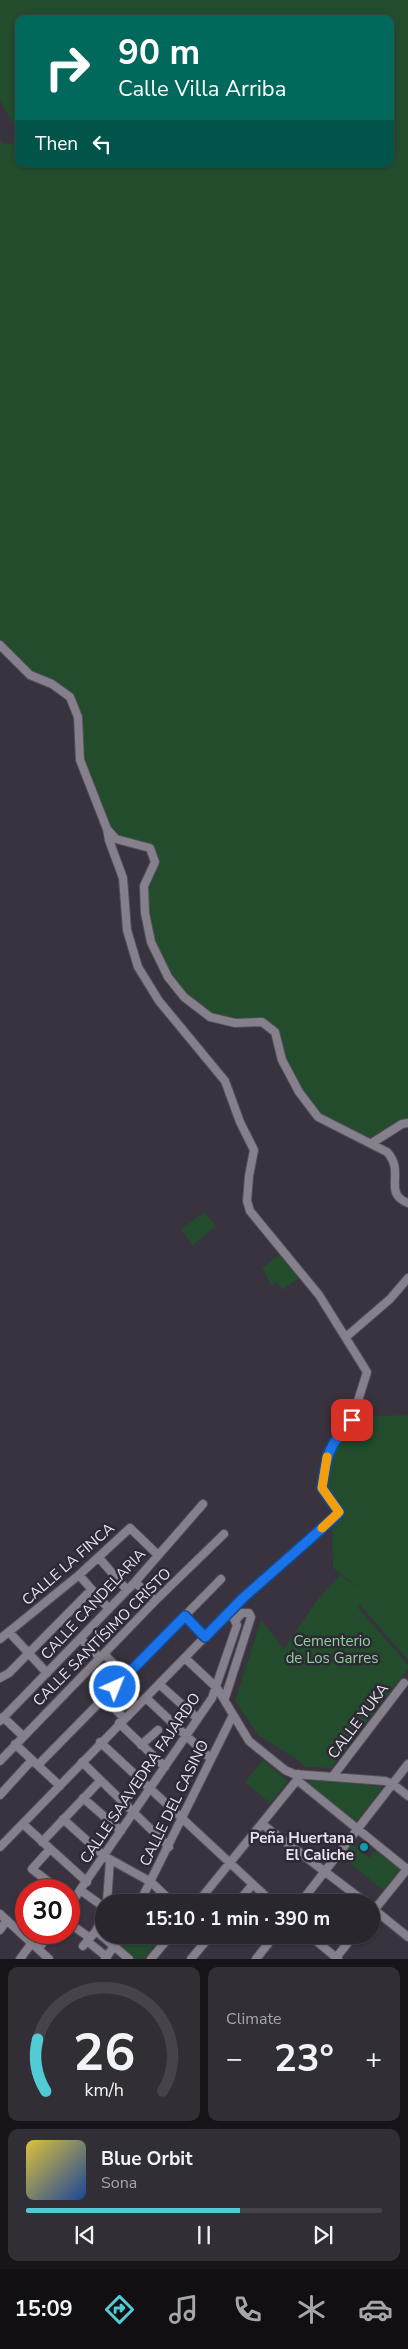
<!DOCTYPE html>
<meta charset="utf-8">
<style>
:root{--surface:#2a262e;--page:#322e36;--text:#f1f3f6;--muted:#a5a5aa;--line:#46434a;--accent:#51ccd5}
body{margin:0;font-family:"Nunito Sans",sans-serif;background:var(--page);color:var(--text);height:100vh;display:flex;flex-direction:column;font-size:19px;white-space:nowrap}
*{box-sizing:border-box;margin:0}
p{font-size:16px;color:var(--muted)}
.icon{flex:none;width:28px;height:28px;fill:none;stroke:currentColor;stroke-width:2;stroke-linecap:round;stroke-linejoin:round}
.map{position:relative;height:1959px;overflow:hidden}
.drawer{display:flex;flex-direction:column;gap:8px;padding:8px;background:#171519;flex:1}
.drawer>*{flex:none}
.top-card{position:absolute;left:15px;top:15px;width:379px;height:152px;border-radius:10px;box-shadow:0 1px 4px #0004,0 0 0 1px var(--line);background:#00695c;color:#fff;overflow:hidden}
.speed{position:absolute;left:15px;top:1879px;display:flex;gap:10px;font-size:25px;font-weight:700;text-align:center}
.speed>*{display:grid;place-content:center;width:65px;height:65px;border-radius:50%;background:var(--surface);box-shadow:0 1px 4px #0004,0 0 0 1px var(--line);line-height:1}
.speed .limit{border:8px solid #d22;background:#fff;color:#111}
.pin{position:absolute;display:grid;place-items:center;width:42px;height:42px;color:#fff;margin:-21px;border-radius:10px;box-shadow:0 2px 8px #0006}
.me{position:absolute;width:55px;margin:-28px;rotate:44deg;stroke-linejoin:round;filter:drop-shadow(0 0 4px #0008)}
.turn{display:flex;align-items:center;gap:18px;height:105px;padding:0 20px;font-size:22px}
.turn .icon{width:65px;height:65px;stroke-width:2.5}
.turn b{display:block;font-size:35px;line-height:42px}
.then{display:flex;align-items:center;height:48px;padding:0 20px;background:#0003;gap:10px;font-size:19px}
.big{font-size:38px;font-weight:700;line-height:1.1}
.drawer .tile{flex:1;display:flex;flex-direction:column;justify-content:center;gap:8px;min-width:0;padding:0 18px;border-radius:10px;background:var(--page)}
.drawer .dial{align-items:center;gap:0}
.dial svg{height:130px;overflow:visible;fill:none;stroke:var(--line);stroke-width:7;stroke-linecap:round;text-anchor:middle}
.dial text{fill:var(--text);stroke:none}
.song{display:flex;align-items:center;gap:15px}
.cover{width:60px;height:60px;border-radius:8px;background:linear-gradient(135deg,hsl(50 70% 55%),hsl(220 70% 35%))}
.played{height:5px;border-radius:2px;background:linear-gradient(90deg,var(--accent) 60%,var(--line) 60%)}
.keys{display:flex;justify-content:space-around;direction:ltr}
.heat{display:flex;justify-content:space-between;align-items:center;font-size:28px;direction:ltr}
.drawer .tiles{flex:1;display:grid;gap:8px;grid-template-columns:1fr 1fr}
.tile:last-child{grid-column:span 2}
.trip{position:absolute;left:95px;top:1894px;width:285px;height:50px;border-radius:25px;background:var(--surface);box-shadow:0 1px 4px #0004,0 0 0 1px var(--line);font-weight:700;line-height:50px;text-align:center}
.menu{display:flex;height:80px;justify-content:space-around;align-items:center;background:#110f12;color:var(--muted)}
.menu .icon{width:35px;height:35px}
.menu .current{color:var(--accent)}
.menu b{font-size:22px;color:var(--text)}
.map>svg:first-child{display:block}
.green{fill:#234c2d;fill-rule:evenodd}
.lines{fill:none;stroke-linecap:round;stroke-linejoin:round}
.street-casing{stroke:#534f58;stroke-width:10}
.street{stroke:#86808d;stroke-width:8}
.route-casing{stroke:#114b97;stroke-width:12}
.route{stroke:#1a73e8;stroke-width:9}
.slow{stroke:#f59e0b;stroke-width:9}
.culture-dot{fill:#0f9aa8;stroke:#2e2934;stroke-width:2}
.labels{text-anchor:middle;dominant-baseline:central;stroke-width:5;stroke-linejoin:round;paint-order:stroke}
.street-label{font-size:15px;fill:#e6e3ea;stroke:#2e2934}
.park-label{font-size:15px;fill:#8dd29a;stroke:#2e2934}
.poi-label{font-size:15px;font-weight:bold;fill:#e6e3ea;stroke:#2e2934;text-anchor:end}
</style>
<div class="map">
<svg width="408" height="1959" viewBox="0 0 408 1959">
<rect width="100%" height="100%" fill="#38333e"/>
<path class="green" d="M0 0H408V1118L370 1138C325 1123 307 1105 287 1062 280 1046 277 1034 267 1019 255 1019 241 1022 229 1020 199 1014 170 981 157 954 153 945 153 933 151 924 149 917 146 909 146 901 147 874 163 873 151 843L115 834 107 821 84 766 80 716 67 692 61 686 28 669 0 639V140L6 145 16 142 15 126 0 101ZM19 19H390V164H19Z
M204 1212 216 1226 193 1245 181 1230Z
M280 1254 300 1277 282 1290 277 1282 271 1285 262 1268Z
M404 1415 408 1417V1660L360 1605 358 1608 408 1665V1669L331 1768 306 1767 301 1762 258 1735 235 1701 261 1620 284 1649 318 1599 340 1575 364 1591 333 1568 332 1531 340 1508 327 1488 329 1466 343 1432 364 1417Z
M263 1760 288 1781 270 1803 245 1782Z
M310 1779 383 1787 356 1822 308 1783Z
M352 1844 369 1858 376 1850 400 1869 383 1890 341 1856Z
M124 1935H163L144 1959H135L119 1944Z"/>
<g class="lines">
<defs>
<path id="street" d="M0 645 30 675 52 684 70 697 78 717 80 760 107 829 116 839 150 848 155 862 144 886 145 913 151 942 168 977 184 997 210 1017 235 1023 262 1022 275 1032 282 1060 299 1092 318 1117 387 1152C406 1172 382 1193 408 1203
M372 1143 402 1124 408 1123
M346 1337 390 1299 408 1278
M99 1558 127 1590
M79 1575 109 1609
M135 1582 155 1601
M185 1616 205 1637
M9 1632 47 1673
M0 1639 79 1575 130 1528 158 1555
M81 1639 100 1658
M104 1654 126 1676
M185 1658 217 1688 249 1741 285 1770 294 1774 385 1781 393 1784 408 1796
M0 1678 9 1673 91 1590
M159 1684 197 1718
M104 1698 124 1718
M146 1698 210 1758
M225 1698 251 1617 249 1613H242L236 1620
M3 1717 23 1736
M0 1721 135 1582 203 1504
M119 1723 165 1767
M100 1742 272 1902
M15 1744 60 1786
M141 1745 158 1730
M0 1761 155 1601 224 1534
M82 1762 169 1847
M38 1765 221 1579
M333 1776 404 1683
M297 1780 407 1869
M0 1795 32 1760
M83 1798 121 1831
M63 1819 104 1856 151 1882 172 1902
M23 1824 87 1882
M262 1824 365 1902
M42 1842 100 1781
M0 1847 243 1598 337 1515V1508L322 1488 327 1454 335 1439 352 1420 367 1372 319 1295 250 1211 247 1201 249 1176 254 1150 240 1122 225 1081 159 1001 138 967 127 930 123 878 109 840 107 829
M50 1849 32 1869 59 1890
M80 1890 104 1907
M24 1897 26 1898
M107 1902 110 1860
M140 1902 233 1715
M198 1902 297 1780 298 1774
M238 1902 253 1884
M301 1902 408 1764
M371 1907 408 1937
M69 1908 80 1890 212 1698 237 1625 233 1617 226 1616
M0 1914 49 1959
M371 1914 408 1868
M69 1923 90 1938
M0 1930 7 1920
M96 1931 129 1959
M309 1935 338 1959
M87 1941 107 1957
M83 1946 96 1931 104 1914
M38 1949 51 1932
M20 1959 31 1944
M105 1959 122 1935
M151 1959 171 1935
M191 1959 211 1935
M256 1959 275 1935
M335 1959 354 1935"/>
</defs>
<use href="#street" class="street-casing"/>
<use href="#street" class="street"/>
</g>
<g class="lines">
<defs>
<path id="route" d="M115 1687 185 1616 205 1637 243 1598 337 1515 339 1512 322 1488C327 1454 328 1446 352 1420"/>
</defs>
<use href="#route" class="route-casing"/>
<use href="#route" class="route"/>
<path class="slow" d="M322 1528 339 1512 322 1488 327 1457"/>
</g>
<circle class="culture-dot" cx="364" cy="1847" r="5"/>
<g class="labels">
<g class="street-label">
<text transform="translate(68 1564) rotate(-41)">CALLE LA FINCA</text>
<text transform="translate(93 1604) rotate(-47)">CALLE CANDELARIA</text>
<text transform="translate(102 1637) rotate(-45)">CALLE SANTÍSIMO CRISTO</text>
<text transform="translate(358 1721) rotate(-53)">CALLE YUKA</text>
<text transform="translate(140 1778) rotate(-56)">CALLE SAAVEDRA FAJARDO</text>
<text transform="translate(174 1803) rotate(-64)">CALLE DEL CASINO</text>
</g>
<g class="park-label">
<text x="332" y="1641">Cementerio<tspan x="332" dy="17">de Los Garres</tspan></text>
</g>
<g class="poi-label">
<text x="354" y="1838">Peña Huertana<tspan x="354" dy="17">El Caliche</tspan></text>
</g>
</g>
</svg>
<div class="speed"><div class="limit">30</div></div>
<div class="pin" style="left:352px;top:1420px;background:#d93025"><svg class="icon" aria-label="arrive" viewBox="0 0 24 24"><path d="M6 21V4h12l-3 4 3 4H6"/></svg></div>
<svg class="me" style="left:115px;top:1687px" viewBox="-20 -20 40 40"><circle r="17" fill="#1a73e8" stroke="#fff" stroke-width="3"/><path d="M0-11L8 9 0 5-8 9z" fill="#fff"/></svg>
<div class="trip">15:10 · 1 min · 390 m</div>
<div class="top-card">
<div class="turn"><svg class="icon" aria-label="right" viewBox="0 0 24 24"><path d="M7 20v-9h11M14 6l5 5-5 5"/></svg><div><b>90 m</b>Calle Villa Arriba</div></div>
<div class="then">Then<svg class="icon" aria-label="left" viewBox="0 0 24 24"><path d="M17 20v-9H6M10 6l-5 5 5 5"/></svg></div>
</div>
</div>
<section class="drawer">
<div class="tiles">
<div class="tile dial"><svg viewBox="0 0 100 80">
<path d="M14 69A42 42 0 1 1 86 69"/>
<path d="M14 69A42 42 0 0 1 9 37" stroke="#51ccd5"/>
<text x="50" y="56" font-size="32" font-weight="700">26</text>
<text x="50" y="72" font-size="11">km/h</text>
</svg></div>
<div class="tile"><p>Climate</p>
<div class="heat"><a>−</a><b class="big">23°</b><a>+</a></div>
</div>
<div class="tile">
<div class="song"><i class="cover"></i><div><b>Blue Orbit</b><p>Sona</p></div></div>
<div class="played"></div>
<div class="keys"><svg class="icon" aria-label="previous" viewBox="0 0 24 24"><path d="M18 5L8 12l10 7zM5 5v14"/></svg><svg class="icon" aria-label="pause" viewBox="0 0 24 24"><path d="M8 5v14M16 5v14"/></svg><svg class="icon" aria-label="next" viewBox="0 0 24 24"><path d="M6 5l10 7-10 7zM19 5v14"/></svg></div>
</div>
</div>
</section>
<nav class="menu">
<b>15:09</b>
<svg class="icon current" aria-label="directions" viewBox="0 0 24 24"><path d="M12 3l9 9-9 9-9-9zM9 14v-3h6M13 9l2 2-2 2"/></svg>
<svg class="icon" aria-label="music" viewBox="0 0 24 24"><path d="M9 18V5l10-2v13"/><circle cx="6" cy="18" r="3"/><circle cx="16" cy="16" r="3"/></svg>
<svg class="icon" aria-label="phone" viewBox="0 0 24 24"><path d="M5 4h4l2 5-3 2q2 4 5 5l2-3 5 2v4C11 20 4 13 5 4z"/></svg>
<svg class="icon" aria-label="climate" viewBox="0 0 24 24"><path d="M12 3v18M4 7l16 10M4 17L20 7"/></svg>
<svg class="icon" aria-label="car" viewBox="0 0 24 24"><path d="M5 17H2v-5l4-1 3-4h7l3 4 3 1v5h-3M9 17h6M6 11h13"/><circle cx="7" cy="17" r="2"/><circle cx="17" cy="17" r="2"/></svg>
</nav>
